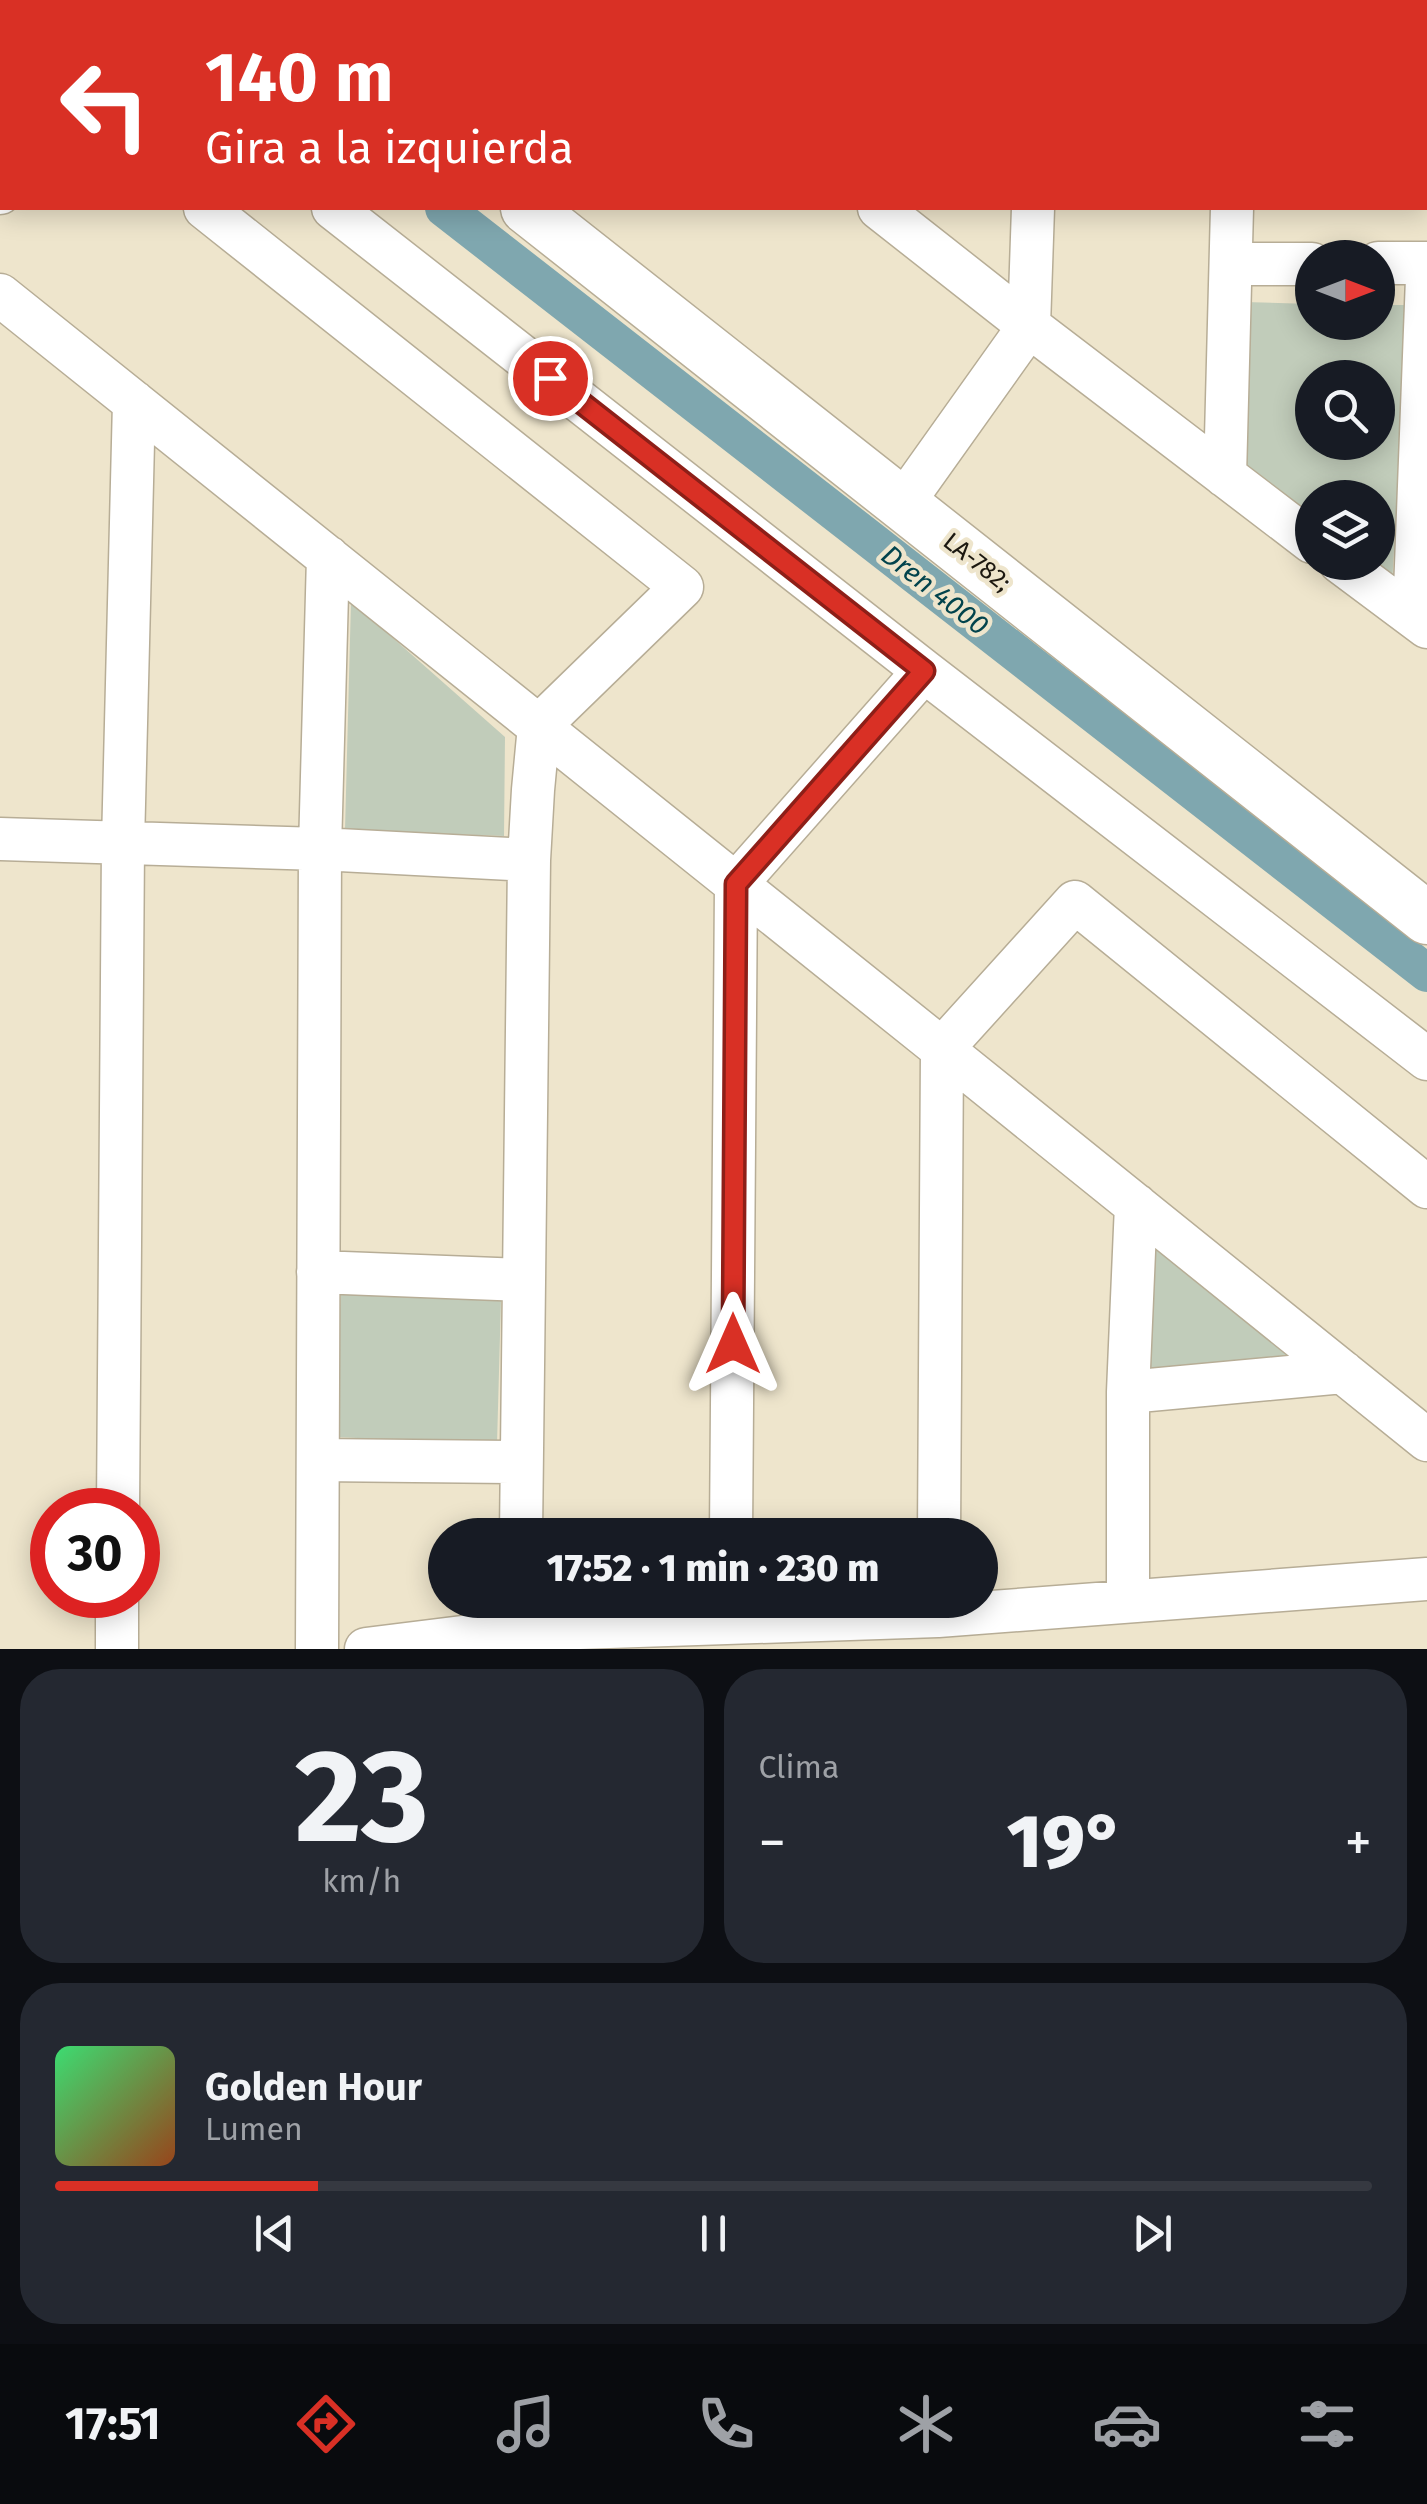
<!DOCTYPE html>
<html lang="es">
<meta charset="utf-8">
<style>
:root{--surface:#171b24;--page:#242831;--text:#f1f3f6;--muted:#9ea1a6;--line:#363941;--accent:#d93025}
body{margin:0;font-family:"Fira Sans",sans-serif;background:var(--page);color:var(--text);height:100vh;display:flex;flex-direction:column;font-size:38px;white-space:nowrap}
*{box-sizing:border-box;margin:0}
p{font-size:32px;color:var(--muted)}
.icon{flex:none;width:55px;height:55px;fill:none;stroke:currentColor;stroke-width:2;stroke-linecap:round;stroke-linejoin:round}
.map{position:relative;height:1649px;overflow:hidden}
.drawer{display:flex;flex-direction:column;gap:20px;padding:20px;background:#0d0f14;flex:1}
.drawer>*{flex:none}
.guide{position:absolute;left:0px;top:0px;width:1428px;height:210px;box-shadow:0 5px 25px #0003;background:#d93025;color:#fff;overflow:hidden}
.needle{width:65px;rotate:90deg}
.tools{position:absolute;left:1295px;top:240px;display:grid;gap:20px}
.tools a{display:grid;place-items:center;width:100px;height:100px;border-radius:50%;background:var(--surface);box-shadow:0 5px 25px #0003;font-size:50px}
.speed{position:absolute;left:30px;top:1488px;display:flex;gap:20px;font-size:50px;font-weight:700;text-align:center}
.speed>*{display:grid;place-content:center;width:130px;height:130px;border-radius:50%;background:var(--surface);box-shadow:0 5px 25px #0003;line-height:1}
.speed .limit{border:15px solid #d22;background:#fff;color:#111}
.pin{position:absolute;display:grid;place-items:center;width:85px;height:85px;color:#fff;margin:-42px;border:5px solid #fff;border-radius:50%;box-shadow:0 2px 10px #0007}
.me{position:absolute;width:110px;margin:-55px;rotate:0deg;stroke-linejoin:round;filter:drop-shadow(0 0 8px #0008)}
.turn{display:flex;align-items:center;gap:35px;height:210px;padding:0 40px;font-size:45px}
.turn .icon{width:130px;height:130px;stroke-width:2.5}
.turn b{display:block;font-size:70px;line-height:85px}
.big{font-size:75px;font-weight:800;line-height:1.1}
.drawer .tile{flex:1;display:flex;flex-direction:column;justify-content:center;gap:15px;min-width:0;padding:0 35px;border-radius:40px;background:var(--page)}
.drawer .dial{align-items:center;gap:0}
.dial b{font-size:130px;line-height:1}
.song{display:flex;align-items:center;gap:30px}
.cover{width:120px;height:120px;border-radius:15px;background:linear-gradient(135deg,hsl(140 70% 55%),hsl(20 70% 35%))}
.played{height:10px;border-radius:5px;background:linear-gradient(90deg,var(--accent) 20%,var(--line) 20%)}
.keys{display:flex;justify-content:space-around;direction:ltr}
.heat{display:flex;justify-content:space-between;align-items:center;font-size:55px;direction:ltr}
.drawer .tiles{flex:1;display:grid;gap:20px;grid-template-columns:1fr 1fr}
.tile:last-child{grid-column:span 2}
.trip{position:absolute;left:428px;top:1518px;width:570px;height:100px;border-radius:50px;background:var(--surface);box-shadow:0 5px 25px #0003;font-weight:800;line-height:100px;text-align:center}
.tab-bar{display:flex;height:160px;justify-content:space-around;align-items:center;background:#090b0e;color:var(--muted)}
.tab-bar .icon{width:70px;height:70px}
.tab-bar .active{color:var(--accent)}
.tab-bar b{font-size:45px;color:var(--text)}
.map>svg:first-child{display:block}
.green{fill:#c1ccba;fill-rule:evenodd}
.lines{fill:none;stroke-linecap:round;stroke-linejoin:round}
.canal{stroke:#7fa7af;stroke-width:38}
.minor-casing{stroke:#b7ad96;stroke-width:45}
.tertiary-casing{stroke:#b7ad96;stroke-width:55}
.minor{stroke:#fff;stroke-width:42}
.tertiary{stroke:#fff;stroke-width:52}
.route-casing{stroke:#8d1f18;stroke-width:25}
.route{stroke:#d93025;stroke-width:18}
.labels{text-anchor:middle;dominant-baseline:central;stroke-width:9;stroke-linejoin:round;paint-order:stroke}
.street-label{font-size:25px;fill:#1c1810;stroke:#eee5cc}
.water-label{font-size:28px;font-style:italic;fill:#02434c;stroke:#eee5cc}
</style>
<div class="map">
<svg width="1427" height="1649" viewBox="0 0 1427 1649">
<rect width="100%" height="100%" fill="#eee5cc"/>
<path class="green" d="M1244 302 1312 304V322H1378V305H1408L1392 585 1359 563 1378 562V498H1312V531L1241 481ZM1312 378H1378V442H1312Z
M351 601 505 737 504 836 345 830Z
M1145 1231 1307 1361 1139 1380Z
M341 1290 501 1299 497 1444 334 1437Z"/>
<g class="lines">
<path class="canal" d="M176 0 180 2
M444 208 1427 973"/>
<defs>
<path id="minor" d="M68 0 72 2
M611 0 614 2
M646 2V0
M840 2V0
M1040 2V0
M1238 2V0
M0 193 2 190
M205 208 682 587 539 726 533 790 529 860 521 1535
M333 208 924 671 1427 1059
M879 208 1029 326 1312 542
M1378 263H1427
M1231 264H1312
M0 295 942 1049 1427 1440
M1225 476 1232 208
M903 503 1029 326 1033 208
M1340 562 1427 627
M1414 617 1427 278
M0 839 320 849 529 860
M318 1272 523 1280
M1128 1392 1343 1372
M318 1460 521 1462
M118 1510 123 844 134 402
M731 1535 736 884 924 671
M939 1535 942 1049 1075 902 1427 1187
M1128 1601V1392L1136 1205
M117 1649V1595
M317 1649 320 849 328 557
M366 1649 520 1630 938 1616 1427 1579"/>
<path id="tertiary" d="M263 0 266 2
M527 208 1427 918"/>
</defs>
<use href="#minor" class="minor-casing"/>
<use href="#tertiary" class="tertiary-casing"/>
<use href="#minor" class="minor"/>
<use href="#tertiary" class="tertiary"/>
</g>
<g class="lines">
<defs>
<path id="route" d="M550 378 924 671 736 884 733 1344"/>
</defs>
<use href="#route" class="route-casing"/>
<use href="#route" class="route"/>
</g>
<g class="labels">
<g class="street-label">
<text transform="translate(977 562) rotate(38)">LA-782;</text>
</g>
<g class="water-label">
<text transform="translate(935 590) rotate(38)">Dren 4000</text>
</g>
</g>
</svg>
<div class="tools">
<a><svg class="needle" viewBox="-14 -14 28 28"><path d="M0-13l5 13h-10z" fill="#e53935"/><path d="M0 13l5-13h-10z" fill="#9ea1a6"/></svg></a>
<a><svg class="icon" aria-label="search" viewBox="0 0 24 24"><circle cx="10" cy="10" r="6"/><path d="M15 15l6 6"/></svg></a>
<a><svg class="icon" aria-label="layers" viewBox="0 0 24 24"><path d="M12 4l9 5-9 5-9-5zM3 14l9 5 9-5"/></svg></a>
</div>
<div class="speed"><div class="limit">30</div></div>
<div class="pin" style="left:550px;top:378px;background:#d93025"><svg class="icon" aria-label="arrive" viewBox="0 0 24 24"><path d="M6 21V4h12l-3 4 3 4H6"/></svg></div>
<svg class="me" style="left:733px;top:1344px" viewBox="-20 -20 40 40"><path d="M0-17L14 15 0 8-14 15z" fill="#d93025" stroke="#fff" stroke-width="4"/></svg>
<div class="trip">17:52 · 1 min · 230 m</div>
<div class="guide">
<div class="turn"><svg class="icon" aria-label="left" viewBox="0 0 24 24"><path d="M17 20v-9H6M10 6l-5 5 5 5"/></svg><div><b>140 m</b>Gira a la izquierda</div></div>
</div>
</div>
<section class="drawer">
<div class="tiles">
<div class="tile dial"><b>23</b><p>km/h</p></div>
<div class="tile"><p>Clima</p>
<div class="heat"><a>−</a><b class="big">19°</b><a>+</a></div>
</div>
<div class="tile">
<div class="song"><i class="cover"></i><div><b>Golden Hour</b><p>Lumen</p></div></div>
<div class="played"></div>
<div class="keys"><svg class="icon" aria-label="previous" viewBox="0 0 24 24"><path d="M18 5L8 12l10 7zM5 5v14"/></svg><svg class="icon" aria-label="pause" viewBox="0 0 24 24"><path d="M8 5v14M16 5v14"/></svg><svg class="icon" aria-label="next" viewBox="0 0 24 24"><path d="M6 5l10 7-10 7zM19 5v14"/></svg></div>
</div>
</div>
</section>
<nav class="tab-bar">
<b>17:51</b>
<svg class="icon active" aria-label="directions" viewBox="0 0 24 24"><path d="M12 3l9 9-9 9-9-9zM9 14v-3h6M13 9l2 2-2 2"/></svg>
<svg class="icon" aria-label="music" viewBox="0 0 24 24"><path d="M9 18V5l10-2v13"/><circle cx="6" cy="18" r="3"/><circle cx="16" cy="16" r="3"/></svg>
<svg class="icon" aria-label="phone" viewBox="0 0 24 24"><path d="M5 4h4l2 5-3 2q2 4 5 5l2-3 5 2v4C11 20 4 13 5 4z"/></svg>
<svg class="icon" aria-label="climate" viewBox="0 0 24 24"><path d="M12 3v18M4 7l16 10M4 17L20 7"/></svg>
<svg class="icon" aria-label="car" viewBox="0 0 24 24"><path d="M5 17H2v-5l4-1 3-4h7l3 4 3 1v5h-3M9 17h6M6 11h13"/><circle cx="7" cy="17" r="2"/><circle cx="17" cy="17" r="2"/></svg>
<svg class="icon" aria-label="filters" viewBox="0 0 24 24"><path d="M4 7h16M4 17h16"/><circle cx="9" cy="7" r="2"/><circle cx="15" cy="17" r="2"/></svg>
</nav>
